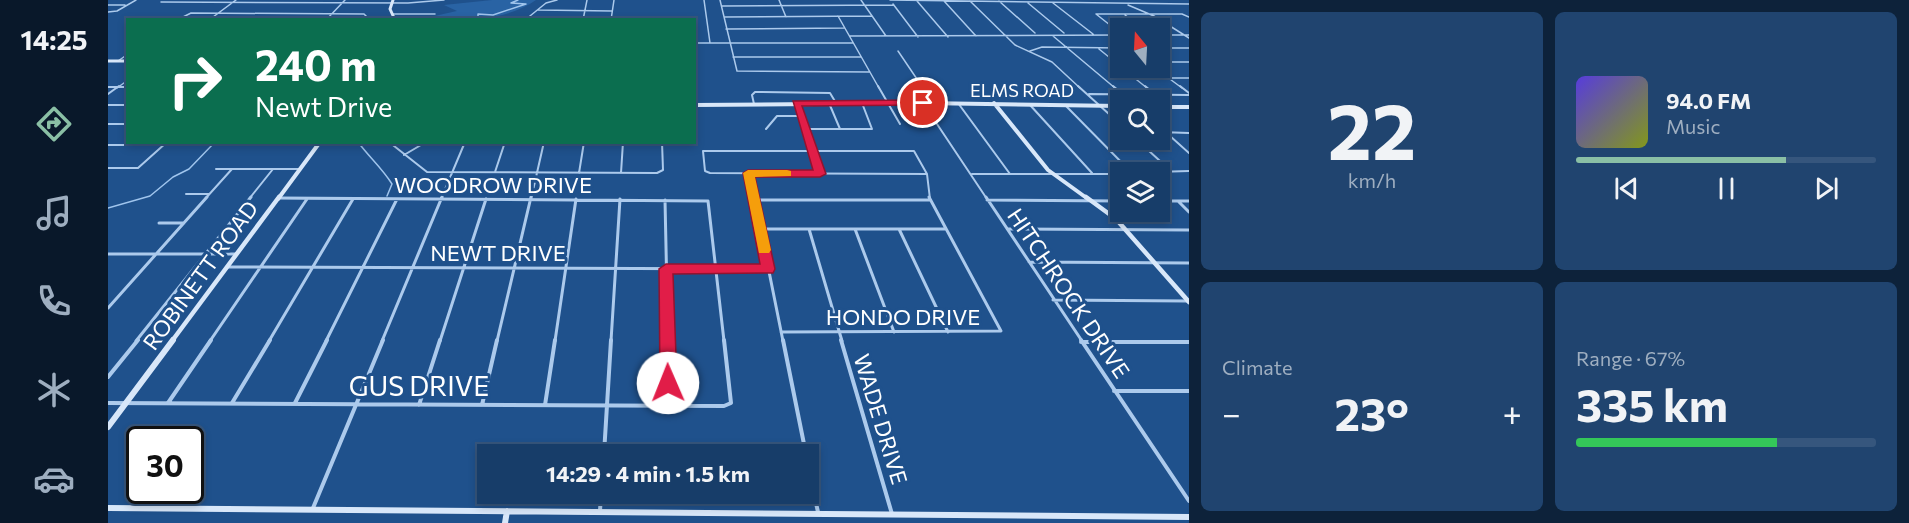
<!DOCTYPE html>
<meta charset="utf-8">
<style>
:root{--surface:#173d69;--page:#20446f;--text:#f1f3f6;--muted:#9eaec0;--line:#36567d;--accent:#8abfa5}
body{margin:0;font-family:Commissioner,sans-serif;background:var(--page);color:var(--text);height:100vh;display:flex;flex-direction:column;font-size:22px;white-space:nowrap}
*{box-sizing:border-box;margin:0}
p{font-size:20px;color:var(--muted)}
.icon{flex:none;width:33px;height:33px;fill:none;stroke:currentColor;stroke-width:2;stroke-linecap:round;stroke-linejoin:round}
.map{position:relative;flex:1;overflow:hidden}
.details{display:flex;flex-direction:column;gap:12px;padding:12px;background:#0d223a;width:720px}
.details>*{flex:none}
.banner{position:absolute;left:18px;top:18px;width:570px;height:126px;border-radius:0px;box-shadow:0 3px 9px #0003,0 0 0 2px var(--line);background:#0b6e4f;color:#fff;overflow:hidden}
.needle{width:39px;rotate:342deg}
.tools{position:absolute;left:1002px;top:18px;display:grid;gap:12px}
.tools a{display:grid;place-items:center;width:60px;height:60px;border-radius:0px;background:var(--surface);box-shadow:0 3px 9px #0003,0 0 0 2px var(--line);font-size:30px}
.speed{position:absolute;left:18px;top:426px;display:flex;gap:12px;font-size:30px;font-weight:700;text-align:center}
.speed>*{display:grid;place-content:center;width:78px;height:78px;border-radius:50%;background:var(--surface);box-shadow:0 3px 9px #0003,0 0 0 2px var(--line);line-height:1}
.speed .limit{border:3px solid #111;border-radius:9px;background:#fff;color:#111}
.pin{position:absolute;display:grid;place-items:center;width:51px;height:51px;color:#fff;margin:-26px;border:3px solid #fff;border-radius:50%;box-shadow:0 2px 6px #0007}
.me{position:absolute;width:66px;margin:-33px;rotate:359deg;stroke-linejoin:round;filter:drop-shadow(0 0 4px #0008)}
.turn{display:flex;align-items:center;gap:21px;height:126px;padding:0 30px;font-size:27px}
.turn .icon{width:78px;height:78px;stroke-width:2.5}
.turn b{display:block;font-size:42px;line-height:51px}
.big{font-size:45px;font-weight:700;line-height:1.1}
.details .card{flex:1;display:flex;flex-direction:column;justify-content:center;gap:9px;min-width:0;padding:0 21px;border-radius:9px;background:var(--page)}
.details .dial{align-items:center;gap:0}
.dial b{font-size:78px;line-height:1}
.song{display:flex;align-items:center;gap:18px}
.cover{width:72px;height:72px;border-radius:9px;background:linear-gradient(135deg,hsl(250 70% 55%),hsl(70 70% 35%))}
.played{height:6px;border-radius:3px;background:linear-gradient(90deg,var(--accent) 70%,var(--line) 70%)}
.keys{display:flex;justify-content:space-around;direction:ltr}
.heat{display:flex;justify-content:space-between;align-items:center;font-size:33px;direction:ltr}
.charge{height:9px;border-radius:4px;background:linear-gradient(90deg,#34c759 67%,var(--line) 0)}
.details .tiles{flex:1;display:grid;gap:12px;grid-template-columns:repeat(2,1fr)}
.trip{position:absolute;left:369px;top:444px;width:342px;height:60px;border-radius:0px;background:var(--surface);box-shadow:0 3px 9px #0003,0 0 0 2px var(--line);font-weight:700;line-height:60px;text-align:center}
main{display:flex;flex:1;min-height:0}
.menu{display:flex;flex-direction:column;width:108px;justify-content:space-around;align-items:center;background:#09182a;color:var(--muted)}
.menu .icon{width:42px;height:42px}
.menu .current{color:var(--accent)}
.menu b{font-size:27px;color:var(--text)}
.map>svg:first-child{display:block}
.green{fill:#2963a4}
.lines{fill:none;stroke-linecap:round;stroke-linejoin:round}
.stream{stroke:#a0c5ed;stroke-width:1.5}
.street-far3{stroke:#accaec;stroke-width:1.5}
.street-far2{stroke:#accaec;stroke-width:2}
.street-far1{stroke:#accaec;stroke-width:3}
.street{stroke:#accaec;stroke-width:4}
.secondary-far3{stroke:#d8e7f9;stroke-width:3}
.secondary-far2{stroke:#d8e7f9;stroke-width:4}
.secondary-far1{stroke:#d8e7f9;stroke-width:4.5}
.secondary{stroke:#d8e7f9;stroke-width:6}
.route{fill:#e11d48;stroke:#92132f;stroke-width:1.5}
.slow{fill:#f59e0b}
.labels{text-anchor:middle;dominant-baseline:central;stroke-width:6;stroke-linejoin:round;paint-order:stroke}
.far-street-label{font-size:18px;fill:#fff;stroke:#1f518c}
.street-label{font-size:22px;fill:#fff;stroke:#1f518c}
.near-street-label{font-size:27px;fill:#fff;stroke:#1f518c}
</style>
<main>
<nav class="menu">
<b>14:25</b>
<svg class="icon current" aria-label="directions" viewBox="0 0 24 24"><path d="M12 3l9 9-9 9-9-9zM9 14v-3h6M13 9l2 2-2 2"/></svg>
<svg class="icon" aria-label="music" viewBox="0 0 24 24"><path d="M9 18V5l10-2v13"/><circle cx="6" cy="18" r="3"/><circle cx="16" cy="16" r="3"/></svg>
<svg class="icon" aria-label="phone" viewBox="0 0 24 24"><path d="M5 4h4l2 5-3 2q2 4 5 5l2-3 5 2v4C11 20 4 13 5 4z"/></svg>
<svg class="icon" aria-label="climate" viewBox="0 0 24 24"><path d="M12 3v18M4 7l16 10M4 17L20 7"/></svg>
<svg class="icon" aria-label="car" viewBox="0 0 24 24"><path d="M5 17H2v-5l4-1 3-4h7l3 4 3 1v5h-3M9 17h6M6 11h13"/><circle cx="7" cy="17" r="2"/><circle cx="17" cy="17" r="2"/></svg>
</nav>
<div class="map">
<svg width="1081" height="523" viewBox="0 0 1081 523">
<rect width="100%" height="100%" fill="#1f518c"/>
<path class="green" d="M384 0H428C395 23 352 20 313 19L349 11 336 5Z"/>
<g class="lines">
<path class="stream" d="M363 20 370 18V14L385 15 418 4 403 3 410 0
M250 142C261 157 274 168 284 184L279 196
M0 208 42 196 65 177 81 169 107 142"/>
<path class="street-far3" d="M596 0 602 43
M612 0 629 71 762 72
M671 0 678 17
M753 0 778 36
M782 0 1081 4
M809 1 840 37
M836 1 868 36
M862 1 907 45 944 62 972 88
M891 1 927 33
M53 2 300 3 336 0
M920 3 956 33
M945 3 985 34
M785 4 810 37
M0 5H17
M1020 5 1046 16 1081 38
M614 6 786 5
M430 10 504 11
M0 12 9 11 28 0
M284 14H327
M1017 15 1036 28
M730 16 771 88
M616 17 764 16
M409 18 417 19
M69 20 83 13 256 14 262 20
M101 20 128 0
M218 20 237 0
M417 20 438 3 449 0
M475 20 479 0
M503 20 506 0
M618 29 736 28
M1012 33 988 14H1074L1081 17
M1052 35H1081
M742 36 1012 35
M945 36 1007 88
M586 43H745
M1052 48H1081
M991 49 1012 66
M790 51 815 88
M922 51 934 47 1012 48
M625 57H753
M10 61 20 54
M1052 62H1081
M1014 68 1039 88
M1047 68 1074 88
M1062 78H1081
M0 87H20
M9 88 20 80"/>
<path class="street-far2" d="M770 86 792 124
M814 86 826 103
M970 86 1012 124
M1005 86 1022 100
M1037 86 1048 95
M1072 86 1081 93
M0 87H20
M0 94 11 86
M981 94 1081 95
M721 103 732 129
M815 103 879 199
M850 103 902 174
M646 104 644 95 647 92 722 93 728 103
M689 104 712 174
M0 105H20
M922 105 984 173
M957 105 1023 172
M0 124H20
M1052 127 1081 153
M658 129 669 116H692
M697 129H764L754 103
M1052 132 1081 133
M1029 140 1063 171
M281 142 319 172 549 173 555 170 554 142
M0 145H54
M595 151H806L819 174 602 173 597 171Z
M296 155 318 142
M0 168H30L59 142
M108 169H192
M387 172 397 142
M1047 172 1081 171
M471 173 476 142
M513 173 515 142
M641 174 646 199
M819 174 822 199
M864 174H1012
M78 194H101
M171 198 276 199
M97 199 124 169
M141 199 165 169
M333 199 357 142
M423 199 436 142"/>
<path class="street-far1" d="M646 197 675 341
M878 197 974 341
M171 198 600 201 616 341
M557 200 560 341
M646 200H822
M879 200 1012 201
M1052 201H1081
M1070 201 1081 212
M51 223H76
M652 229H838
M701 229 734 341
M747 229 786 332
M791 229 840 332
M900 229 1081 230
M0 254H128
M921 262 1081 263
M119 267 660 269
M945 300 1079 301
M0 308 99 197
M673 332 893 331 821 197
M28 341 143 197
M102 341 199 199
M161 341 245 199
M218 341 289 199
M274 341 334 197
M332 341 378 199
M389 341 423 197
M447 341 468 199
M503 341 512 199"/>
<path class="street" d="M560 340 561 406
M675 340 698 454
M733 340 784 514
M973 340 1081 501
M973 342H1081
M0 377 30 340
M1006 391H1081
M0 403 616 406 623 403 616 340
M60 403 103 340
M124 403 162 340
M187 403 219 340
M311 405 332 340
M374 405 389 340
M437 405 447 340
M496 454 503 340
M700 468 710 512
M205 508 275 340
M492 511 493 494"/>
<path class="secondary-far3" d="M285 0 282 9 287 20
M0 61H20"/>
<path class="secondary-far2" d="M886 103 940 170 980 199
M586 105 815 103 1012 106
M1052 107H1081
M170 199 212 142"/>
<path class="secondary-far1" d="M978 197 1008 219 1081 302
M64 341 171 197"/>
<path class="secondary" d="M0 427 65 340
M0 508 1081 517
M397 523 399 511"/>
</g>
<path class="route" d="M815 100 820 103 819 105 694 106 718 174 712 177H647L667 269 665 273 565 274 569 383 566 388H555L552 383 551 269 558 264H652L635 173 640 170H705L685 101Z"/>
<path class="slow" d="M679 170 683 171V176L647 177 663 250 661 253H651L635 173 640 170Z"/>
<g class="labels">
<g class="far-street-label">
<text x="914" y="90">ELMS ROAD</text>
</g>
<g class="street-label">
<text x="385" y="184">WOODROW DRIVE</text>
<text x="390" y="252">NEWT DRIVE</text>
<text transform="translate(92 275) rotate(-54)">ROBINETT ROAD</text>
<text transform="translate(961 293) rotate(56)">HITCHROCK DRIVE</text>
<text x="795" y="316">HONDO DRIVE</text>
<text transform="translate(773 419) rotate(73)">WADE DRIVE</text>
</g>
<g class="near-street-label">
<text x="311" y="385">GUS DRIVE</text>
</g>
</g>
</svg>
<div class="tools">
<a><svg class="needle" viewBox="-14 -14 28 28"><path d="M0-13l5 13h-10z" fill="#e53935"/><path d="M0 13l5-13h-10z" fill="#9eaec0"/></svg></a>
<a><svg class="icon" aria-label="search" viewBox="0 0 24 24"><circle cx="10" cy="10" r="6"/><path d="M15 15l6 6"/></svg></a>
<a><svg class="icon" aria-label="layers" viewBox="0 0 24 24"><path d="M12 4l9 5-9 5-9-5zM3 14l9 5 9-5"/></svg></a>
</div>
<div class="speed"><div class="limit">30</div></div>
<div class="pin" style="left:815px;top:103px;background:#d93025"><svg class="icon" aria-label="arrive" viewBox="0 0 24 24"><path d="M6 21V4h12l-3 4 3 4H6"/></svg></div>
<svg class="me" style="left:560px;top:383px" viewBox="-20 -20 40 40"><circle r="19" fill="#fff"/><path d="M0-13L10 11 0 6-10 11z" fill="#e11d48"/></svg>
<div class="trip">14:29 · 4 min · 1.5 km</div>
<div class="banner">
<div class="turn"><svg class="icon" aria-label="right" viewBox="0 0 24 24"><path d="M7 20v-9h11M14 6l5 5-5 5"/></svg><div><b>240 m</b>Newt Drive</div></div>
</div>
</div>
<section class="details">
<div class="tiles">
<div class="card dial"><b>22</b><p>km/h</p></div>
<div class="card">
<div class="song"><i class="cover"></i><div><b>94.0 FM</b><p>Music</p></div></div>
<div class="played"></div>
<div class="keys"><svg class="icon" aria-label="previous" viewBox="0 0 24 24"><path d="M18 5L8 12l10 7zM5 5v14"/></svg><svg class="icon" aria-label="pause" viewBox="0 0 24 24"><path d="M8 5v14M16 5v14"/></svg><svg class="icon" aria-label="next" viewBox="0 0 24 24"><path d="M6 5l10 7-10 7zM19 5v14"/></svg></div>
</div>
<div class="card"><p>Climate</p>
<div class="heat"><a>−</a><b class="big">23°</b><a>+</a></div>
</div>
<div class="card"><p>Range · 67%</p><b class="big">335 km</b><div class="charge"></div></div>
</div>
</section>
</main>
